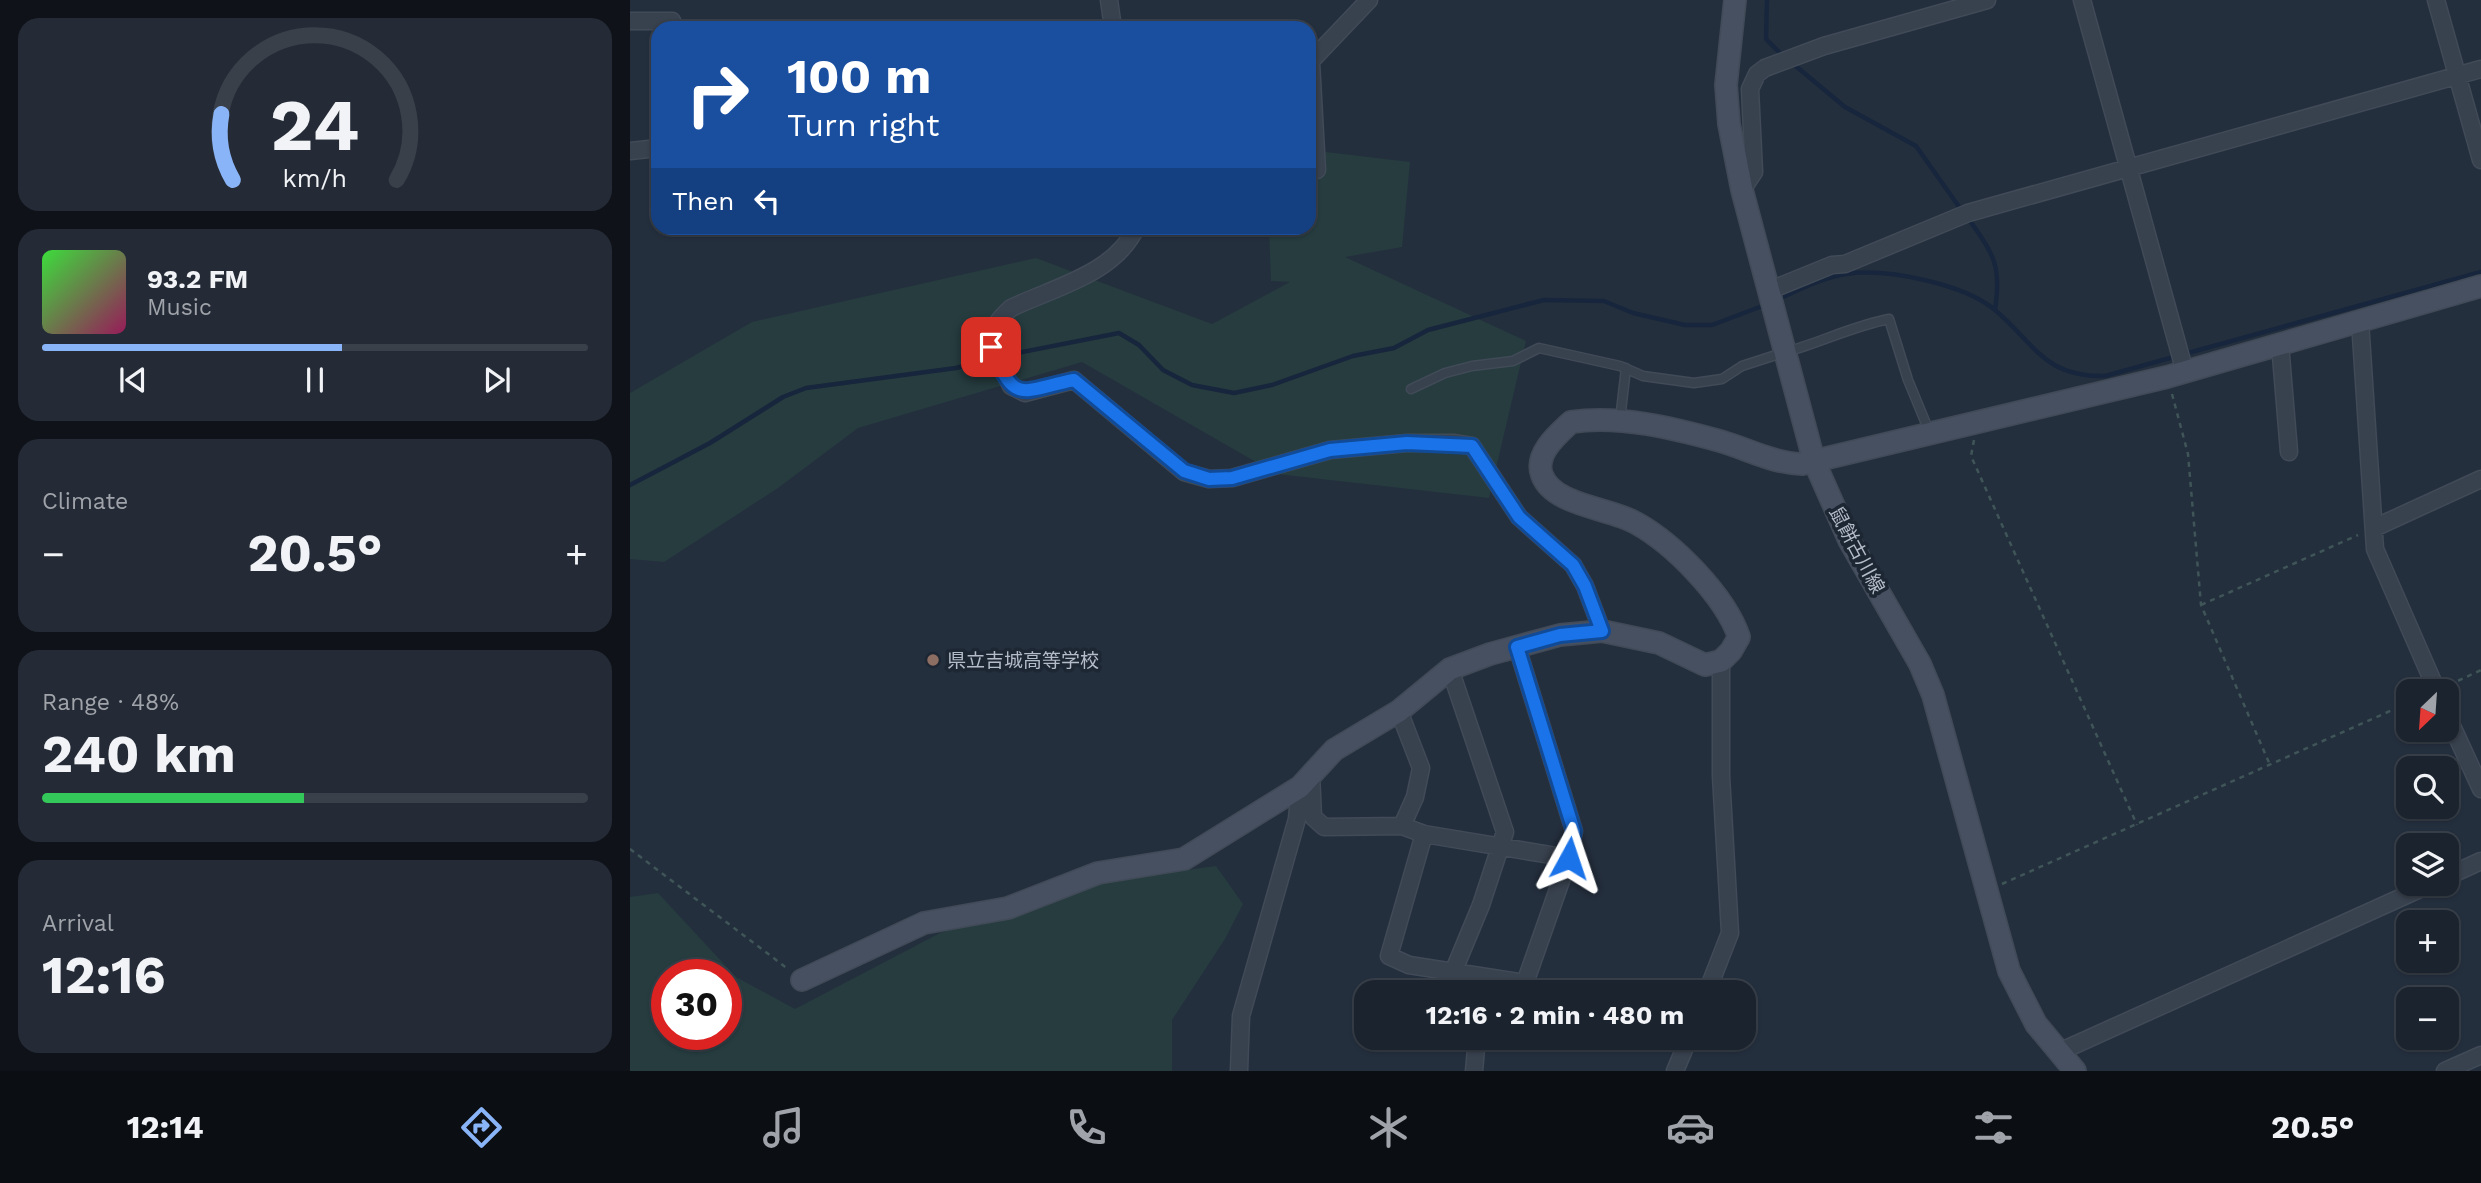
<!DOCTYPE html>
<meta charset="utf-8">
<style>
:root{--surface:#1b232e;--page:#242b36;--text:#f1f3f6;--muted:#a0a4aa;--line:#39404a;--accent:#8ab4f8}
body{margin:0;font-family:"Work Sans","Noto Sans JP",sans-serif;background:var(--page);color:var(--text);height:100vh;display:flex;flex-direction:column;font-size:26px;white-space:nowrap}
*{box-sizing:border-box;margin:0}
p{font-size:23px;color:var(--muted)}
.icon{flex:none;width:38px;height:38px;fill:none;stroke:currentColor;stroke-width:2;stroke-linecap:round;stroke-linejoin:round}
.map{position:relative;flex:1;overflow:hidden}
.sheet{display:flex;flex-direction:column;gap:18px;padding:18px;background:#0f1319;width:630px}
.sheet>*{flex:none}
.guide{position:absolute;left:21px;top:21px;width:665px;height:214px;border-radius:21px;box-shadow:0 2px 5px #0004,0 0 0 2px var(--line);background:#1a4fa0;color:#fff;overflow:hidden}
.needle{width:46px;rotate:205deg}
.fabs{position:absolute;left:1766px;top:679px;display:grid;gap:14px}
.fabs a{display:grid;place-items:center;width:63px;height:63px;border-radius:14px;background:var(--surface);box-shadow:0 2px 5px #0004,0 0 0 2px var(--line);font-size:35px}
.speed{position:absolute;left:21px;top:959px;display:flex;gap:14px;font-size:35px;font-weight:700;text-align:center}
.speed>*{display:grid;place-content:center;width:91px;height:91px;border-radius:50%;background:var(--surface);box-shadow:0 2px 5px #0004,0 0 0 2px var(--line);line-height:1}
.speed .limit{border:10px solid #d22;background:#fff;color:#111}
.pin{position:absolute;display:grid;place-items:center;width:60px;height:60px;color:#fff;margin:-30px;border-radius:14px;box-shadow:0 4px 10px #0006}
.me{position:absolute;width:77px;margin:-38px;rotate:5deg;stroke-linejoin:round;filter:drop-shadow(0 0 5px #0008)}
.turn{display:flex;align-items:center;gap:24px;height:147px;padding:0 21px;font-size:32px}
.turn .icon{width:91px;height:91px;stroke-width:2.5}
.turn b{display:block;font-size:49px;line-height:60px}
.then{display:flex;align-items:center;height:66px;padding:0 21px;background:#0003;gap:14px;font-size:26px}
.big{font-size:52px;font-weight:700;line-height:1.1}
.sheet .tile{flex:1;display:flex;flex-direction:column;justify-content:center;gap:10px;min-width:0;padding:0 24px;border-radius:21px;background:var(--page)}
.sheet .dial{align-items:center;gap:0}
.dial svg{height:182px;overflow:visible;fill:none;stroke:var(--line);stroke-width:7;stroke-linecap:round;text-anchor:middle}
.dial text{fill:var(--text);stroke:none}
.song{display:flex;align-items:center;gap:21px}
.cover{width:84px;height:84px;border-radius:10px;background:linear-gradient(135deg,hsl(120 70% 55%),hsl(330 70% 35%))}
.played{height:7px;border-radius:4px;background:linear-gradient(90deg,var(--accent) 55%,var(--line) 55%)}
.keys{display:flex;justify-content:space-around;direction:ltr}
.heat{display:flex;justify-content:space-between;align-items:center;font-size:38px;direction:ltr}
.charge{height:10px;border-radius:5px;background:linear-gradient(90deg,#34c759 48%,var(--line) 0)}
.trip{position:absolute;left:724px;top:980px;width:402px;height:70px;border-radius:21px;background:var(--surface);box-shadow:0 2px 5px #0004,0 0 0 2px var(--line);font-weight:700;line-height:70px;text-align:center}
.dock{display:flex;height:112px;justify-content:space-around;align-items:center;background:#0b0e12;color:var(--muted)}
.dock .icon{width:49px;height:49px}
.dock .current{color:var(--accent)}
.dock b{font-size:32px;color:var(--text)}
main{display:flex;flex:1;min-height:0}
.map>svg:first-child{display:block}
.green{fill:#263c3f;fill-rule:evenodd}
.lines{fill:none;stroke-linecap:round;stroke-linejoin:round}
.stream{stroke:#17263c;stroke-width:4.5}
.lane-casing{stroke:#414a57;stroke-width:11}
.street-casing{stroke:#414a57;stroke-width:19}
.secondary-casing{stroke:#414a57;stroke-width:24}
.path{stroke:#3f5557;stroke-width:2.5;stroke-dasharray:5 5;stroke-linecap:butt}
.lane{stroke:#38414e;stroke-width:8}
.street{stroke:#38414e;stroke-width:16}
.secondary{stroke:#465061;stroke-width:21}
.route-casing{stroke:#114b97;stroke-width:18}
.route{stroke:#1a73e8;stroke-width:12}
.education-dot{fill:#8d6e63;stroke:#1d2633;stroke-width:2.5}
.labels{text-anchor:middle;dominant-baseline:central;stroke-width:7;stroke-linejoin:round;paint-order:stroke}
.street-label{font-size:19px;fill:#b4bcc9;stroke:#1d2633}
.poi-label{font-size:19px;fill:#b4bcc9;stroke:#1d2633;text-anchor:start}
</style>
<main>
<section class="sheet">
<div class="tile dial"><svg viewBox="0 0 100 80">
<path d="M14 69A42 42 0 1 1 86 69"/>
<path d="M14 69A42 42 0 0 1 9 40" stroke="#8ab4f8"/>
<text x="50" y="56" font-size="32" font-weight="700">24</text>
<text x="50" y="72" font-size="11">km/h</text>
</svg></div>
<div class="tile">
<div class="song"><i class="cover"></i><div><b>93.2 FM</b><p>Music</p></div></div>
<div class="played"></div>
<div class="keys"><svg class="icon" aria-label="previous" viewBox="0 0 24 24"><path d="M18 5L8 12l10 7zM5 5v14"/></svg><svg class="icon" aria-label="pause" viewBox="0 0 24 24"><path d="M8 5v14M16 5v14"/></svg><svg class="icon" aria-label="next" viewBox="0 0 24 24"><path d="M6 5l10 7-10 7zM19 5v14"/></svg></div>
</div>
<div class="tile"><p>Climate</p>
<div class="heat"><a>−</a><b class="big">20.5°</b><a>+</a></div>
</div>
<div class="tile"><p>Range · 48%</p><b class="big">240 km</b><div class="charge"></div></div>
<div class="tile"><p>Arrival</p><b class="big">12:16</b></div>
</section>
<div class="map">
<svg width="1851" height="1071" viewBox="0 0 1851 1071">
<rect width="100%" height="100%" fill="#242f3e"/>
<path class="green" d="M679 150 780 162 772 247 715 257 896 341 859 498 647 474 452 362 228 428 148 488 34 562 0 559V393L122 322 406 258 582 324 660 282 641 281 639 228H679Z
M586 866 613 904 595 939 542 1020V1071H0V897L28 893 106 977 165 1009 310 933 465 882ZM37 975H96V1034H37Z"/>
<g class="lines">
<path class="stream" d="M1137 0 1136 39 1153 56
M1162 63 1215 107 1286 146 1332 211
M1338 218C1363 254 1372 264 1365 310
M1146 300C1169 290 1191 278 1216 274 1257 268 1334 284 1365 310 1406 345 1414 377 1475 376L1851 272
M372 356 489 333 509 345 533 370 562 385 604 393 642 385 723 356 764 348 798 330 914 300 974 301 1003 313 1055 325H1082L1135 305
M0 485 80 443 153 397 176 388 326 368 363 358"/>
<defs>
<path id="lane" d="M1156 352C1192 342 1223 326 1259 319L1278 380 1299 431
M781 389 815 373 842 366 883 361 909 348 990 366 1013 376 1064 383 1092 379 1112 366 1146 355
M990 420 996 368"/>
<path id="street" d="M479 0 483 28
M1452 0 1555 372
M1806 0 1851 160
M0 21H42L45 28
M681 62 687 170
M679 63 739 0
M0 151 28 148
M1112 190 1124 172 1120 89 1127 74 1135 68 1194 46 1357 0
M506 228C484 274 425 287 381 308 370 318 358 331 361 347L381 386 395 393 444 380 554 472 579 479 602 478 700 450 777 443H823L842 446 889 517 943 565 955 586 972 631
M1138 291 1202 265 1215 264 1338 213 1851 69
M1730 321 1745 549 1807 691
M1650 344 1659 452
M1744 528 1851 479
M887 647 944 831 939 858 895 983 779 965 759 956 794 834 939 858
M820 669 875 832 851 905 824 970
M769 711 791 768 785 797 772 826
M1816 713 1851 789
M681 774 683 817 694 827 772 826 794 834
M1816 877 1851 861
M1077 992 1100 933 1091 776V661
M1429 1052 1801 884
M609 1071 611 1016 667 819 670 787
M844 1071 847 1038
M1045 1071 1059 1038
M1815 1071 1851 1055"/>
<path id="secondary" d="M1105 0 1096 85 1099 124 1112 190 1184 461 1219 540 1290 664 1303 695 1379 971 1406 1024 1445 1071
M172 980 294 923 378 908 468 873 554 859 670 787 704 750 769 711 820 669 860 654 930 635 972 631 1029 643 1075 665 1091 661 1101 651 1109 637C1095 596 1044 544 1006 523 981 508 923 506 912 475 904 454 928 434 941 422 990 415 1043 428 1090 441 1118 449 1142 463 1172 464L1537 377 1851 286"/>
</defs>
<use href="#lane" class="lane-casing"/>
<use href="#street" class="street-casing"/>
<use href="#secondary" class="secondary-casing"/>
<path class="path" d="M1542 394 1558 454 1571 605 1640 765
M1344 440 1341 456 1507 825
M1571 605 1728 535
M1819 685 1851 670
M0 849 158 969
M1372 884 1778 703"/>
<use href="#lane" class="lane"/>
<use href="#street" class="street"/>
<use href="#secondary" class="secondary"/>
</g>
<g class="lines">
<defs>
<path id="route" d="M361 347C386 406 389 391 444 380L554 471 579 479 602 478 700 450 777 443 842 446 889 517 943 565 955 586 972 631 930 635 887 647 944 831 939 858"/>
</defs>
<use href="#route" class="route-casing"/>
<use href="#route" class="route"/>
</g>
<circle class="education-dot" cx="303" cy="660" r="7"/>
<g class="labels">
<g class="street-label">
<text transform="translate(1227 550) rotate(62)">鼠餅古川線</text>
</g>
<g class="poi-label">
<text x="317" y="660">県立吉城高等学校</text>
</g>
</g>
</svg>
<div class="fabs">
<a><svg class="needle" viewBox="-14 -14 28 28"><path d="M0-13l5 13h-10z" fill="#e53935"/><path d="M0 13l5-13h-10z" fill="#a0a4aa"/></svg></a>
<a><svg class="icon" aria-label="search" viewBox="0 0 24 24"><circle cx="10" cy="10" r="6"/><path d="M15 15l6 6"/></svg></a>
<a><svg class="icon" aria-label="layers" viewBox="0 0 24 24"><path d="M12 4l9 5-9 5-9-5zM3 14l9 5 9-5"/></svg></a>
<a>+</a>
<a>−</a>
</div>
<div class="speed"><div class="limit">30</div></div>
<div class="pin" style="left:361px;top:347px;background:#d93025"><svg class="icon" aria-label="arrive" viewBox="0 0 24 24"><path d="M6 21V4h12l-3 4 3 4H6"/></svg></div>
<svg class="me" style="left:939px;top:858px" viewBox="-20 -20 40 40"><path d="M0-17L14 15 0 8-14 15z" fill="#1a73e8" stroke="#fff" stroke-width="4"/></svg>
<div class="trip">12:16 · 2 min · 480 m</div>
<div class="guide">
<div class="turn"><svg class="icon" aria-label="right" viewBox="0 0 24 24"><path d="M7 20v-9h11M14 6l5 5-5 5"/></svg><div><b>100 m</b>Turn right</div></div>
<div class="then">Then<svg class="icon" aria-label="left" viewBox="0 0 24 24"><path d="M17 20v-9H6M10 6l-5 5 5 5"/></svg></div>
</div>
</div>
</main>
<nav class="dock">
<b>12:14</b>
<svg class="icon current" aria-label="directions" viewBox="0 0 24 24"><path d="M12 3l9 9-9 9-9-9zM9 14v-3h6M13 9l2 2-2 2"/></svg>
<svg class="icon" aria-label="music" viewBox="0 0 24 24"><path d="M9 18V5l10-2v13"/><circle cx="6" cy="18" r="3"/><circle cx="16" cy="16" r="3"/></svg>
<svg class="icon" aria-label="phone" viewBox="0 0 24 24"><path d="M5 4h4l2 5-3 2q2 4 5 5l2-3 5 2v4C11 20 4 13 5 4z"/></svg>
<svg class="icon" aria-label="climate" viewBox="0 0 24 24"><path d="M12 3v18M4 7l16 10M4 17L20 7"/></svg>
<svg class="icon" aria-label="car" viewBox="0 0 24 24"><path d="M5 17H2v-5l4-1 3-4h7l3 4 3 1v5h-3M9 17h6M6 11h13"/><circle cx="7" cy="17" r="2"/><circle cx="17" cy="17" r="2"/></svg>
<svg class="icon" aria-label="filters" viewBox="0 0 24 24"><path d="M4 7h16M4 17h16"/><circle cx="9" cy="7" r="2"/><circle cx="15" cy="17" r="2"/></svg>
<b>20.5°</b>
</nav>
